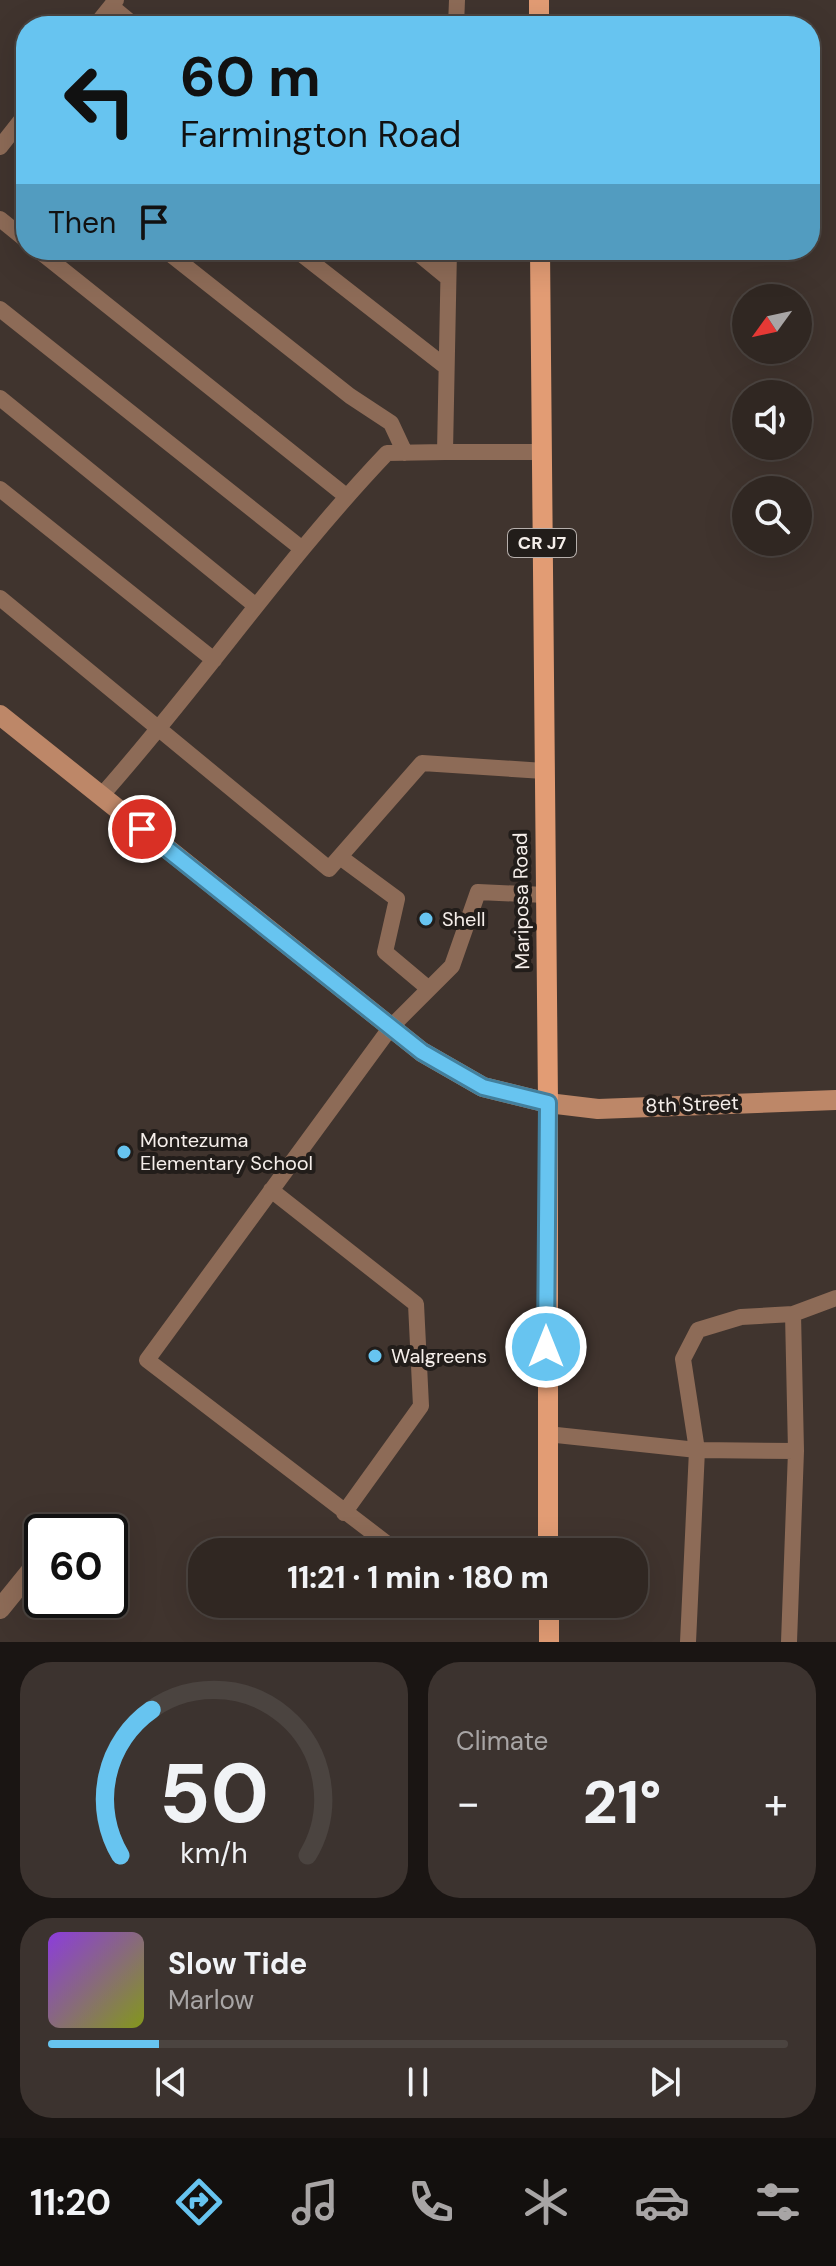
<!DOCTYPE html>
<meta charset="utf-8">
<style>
:root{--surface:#302722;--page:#3c332f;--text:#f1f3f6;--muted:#a8a5a5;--line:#4b4440;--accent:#67c4f0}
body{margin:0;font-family:"DM Sans",sans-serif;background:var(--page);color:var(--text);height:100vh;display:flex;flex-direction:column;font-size:30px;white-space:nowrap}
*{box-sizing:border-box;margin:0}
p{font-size:26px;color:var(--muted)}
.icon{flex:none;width:44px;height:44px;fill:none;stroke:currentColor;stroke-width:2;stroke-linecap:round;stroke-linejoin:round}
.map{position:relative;height:1642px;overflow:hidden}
.panel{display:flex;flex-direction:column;gap:20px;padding:20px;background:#1a1513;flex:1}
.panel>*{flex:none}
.top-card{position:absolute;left:16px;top:16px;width:804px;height:244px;border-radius:32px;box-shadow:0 8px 32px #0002,0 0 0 2px var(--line);background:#67c4f0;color:#111;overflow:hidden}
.needle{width:52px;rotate:237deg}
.controls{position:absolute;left:732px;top:284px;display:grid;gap:16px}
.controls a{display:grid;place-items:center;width:80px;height:80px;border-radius:50%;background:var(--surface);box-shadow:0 8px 32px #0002,0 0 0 2px var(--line);font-size:40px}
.speed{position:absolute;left:24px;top:1514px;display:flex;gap:16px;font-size:40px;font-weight:700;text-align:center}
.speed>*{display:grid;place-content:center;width:104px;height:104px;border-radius:50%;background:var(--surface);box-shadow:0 8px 32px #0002,0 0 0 2px var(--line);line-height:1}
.speed .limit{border:4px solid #111;border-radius:12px;background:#fff;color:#111}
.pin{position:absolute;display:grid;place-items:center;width:68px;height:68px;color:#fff;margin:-34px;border:4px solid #fff;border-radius:50%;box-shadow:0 2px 8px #0007}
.me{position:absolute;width:88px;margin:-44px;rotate:0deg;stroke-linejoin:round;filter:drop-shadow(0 0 6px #0008)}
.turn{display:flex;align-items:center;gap:28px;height:168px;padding:0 32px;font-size:36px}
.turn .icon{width:104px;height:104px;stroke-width:2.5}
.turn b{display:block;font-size:56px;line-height:68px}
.then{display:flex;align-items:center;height:76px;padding:0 32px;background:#0003;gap:16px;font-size:30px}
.big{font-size:60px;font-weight:800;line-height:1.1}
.panel .widget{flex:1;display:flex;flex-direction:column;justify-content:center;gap:12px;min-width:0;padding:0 28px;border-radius:32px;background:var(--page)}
.panel .dial{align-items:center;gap:0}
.dial svg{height:208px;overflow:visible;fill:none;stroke:var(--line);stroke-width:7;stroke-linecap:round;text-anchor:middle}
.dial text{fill:var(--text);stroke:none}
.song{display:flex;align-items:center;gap:24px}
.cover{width:96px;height:96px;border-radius:12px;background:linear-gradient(135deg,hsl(270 70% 55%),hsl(70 70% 35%))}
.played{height:8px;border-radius:4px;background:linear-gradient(90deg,var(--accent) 15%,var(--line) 15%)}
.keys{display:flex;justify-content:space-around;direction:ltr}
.heat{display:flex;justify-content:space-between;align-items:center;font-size:44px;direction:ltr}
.panel .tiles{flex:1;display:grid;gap:20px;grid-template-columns:1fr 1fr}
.widget:last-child{grid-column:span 2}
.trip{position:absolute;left:188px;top:1538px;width:460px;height:80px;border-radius:32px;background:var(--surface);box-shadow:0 8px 32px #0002,0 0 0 2px var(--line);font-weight:800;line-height:80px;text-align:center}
.tabs{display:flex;height:128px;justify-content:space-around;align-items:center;background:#13100e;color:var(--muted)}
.tabs .icon{width:56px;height:56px}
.tabs .active{color:var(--accent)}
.tabs b{font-size:36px;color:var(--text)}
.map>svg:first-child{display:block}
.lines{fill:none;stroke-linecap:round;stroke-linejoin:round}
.lane{stroke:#8d6b57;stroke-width:16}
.street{stroke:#8d6b57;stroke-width:20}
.secondary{stroke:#bd8768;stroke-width:20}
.primary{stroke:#e29c74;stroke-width:20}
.route-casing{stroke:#437f9c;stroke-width:20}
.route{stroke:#67c4f0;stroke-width:14}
.poi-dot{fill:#67c4f0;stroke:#221d1a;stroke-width:3}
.labels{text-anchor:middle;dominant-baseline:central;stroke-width:8;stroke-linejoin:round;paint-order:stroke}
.shield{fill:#221d1a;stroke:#b6afac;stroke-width:2}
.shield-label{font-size:18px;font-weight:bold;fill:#f5eeea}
.street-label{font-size:20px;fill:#f5eeea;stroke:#221d1a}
.poi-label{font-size:20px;fill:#f5eeea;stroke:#221d1a;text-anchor:start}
</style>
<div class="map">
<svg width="836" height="1642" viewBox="0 0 836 1642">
<rect width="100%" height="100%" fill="#40342e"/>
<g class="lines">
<path class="lane" d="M111 6 135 26
M95 26 116 0
M456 26 457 0
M0 147 26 114
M0 219 26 240
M38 250 346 496
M165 250 350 396 391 423 405 453
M296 250 446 367
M414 250 448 278
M449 250 445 452H541
M0 309 301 548
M0 398 256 606
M0 489 214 660
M0 598 329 869 422 763 544 771
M101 796C200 685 284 561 387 453L445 452
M340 857 397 899 385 952 429 989
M271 1190 416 1304 421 1406 344 1513
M793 1314 741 1317 698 1330 683 1359 697 1450 796 1451
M547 1434 697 1450 688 1642
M398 1552 147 1360 391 1027 452 966 478 892 545 895
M789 1642 796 1451 793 1314 836 1298"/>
<path class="street" d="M62 1532 63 1530
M0 1609 42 1557"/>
<path class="secondary" d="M0 715 422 1052 483 1087 548 1103 598 1109 836 1100"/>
<path class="primary" d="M539 0V26
M540 250 548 1103V1552
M549 1604V1642"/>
</g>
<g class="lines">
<defs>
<path id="route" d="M142 829 422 1052 483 1087 548 1103 546 1347"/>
</defs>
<use href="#route" class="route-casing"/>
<use href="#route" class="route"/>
</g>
<g class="poi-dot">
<circle cx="426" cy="919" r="8"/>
<circle cx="124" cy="1152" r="8"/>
<circle cx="375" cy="1356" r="8"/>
</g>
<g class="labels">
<rect class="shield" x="508" y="529" width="68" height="28" rx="6"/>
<g class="shield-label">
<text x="542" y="543">CR J7</text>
</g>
<g class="street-label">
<text transform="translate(521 901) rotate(-91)">Mariposa Road</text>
<text transform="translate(692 1104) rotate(-2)">8th Street</text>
</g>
<g class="poi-label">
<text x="442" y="919">Shell</text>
<text x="140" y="1140">Montezuma<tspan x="140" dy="23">Elementary School</tspan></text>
<text x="391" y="1356">Walgreens</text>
</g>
</g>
</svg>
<div class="controls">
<a><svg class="needle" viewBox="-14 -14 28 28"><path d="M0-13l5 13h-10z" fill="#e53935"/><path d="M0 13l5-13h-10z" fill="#a8a5a5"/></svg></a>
<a><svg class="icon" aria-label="sound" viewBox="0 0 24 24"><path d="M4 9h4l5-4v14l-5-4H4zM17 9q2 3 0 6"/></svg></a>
<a><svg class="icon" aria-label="search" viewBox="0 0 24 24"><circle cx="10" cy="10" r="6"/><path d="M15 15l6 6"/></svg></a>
</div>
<div class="speed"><div class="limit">60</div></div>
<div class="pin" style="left:142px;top:829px;background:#d93025"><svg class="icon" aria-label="arrive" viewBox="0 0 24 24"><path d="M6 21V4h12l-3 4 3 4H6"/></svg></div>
<svg class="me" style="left:546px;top:1347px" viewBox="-20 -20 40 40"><circle r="17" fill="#67c4f0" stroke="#fff" stroke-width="3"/><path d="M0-11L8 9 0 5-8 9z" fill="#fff"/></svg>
<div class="trip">11:21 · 1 min · 180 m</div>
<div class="top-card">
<div class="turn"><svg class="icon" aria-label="left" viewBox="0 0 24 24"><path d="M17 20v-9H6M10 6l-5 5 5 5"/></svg><div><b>60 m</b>Farmington Road</div></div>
<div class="then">Then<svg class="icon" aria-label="arrive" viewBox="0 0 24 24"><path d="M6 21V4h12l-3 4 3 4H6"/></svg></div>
</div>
</div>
<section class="panel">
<div class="tiles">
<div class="widget dial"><svg viewBox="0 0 100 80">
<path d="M14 69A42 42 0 1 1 86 69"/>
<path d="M14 69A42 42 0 0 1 26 13" stroke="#67c4f0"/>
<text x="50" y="56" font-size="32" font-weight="700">50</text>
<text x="50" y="72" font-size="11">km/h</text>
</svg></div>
<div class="widget"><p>Climate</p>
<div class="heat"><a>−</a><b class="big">21°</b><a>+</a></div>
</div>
<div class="widget">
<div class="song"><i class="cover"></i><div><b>Slow Tide</b><p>Marlow</p></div></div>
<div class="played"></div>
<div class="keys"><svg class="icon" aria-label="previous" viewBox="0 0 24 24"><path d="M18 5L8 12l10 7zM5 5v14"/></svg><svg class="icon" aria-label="pause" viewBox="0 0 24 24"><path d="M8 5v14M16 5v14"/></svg><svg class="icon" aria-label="next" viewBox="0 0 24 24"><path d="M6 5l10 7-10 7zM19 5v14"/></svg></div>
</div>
</div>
</section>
<nav class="tabs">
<b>11:20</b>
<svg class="icon active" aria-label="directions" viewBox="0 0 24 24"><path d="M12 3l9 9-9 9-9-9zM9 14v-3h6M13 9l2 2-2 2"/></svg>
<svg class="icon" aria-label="music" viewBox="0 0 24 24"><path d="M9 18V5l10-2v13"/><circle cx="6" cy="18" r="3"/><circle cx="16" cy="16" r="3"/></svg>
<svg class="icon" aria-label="phone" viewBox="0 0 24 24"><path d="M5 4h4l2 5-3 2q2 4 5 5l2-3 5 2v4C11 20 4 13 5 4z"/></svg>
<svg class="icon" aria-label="climate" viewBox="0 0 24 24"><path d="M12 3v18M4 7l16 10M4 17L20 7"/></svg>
<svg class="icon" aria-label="car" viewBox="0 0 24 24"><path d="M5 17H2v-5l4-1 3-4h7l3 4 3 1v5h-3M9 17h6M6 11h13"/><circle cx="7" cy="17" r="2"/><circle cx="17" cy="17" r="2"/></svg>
<svg class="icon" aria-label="filters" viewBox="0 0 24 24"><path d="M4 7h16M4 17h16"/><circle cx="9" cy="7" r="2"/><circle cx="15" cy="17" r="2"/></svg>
</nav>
